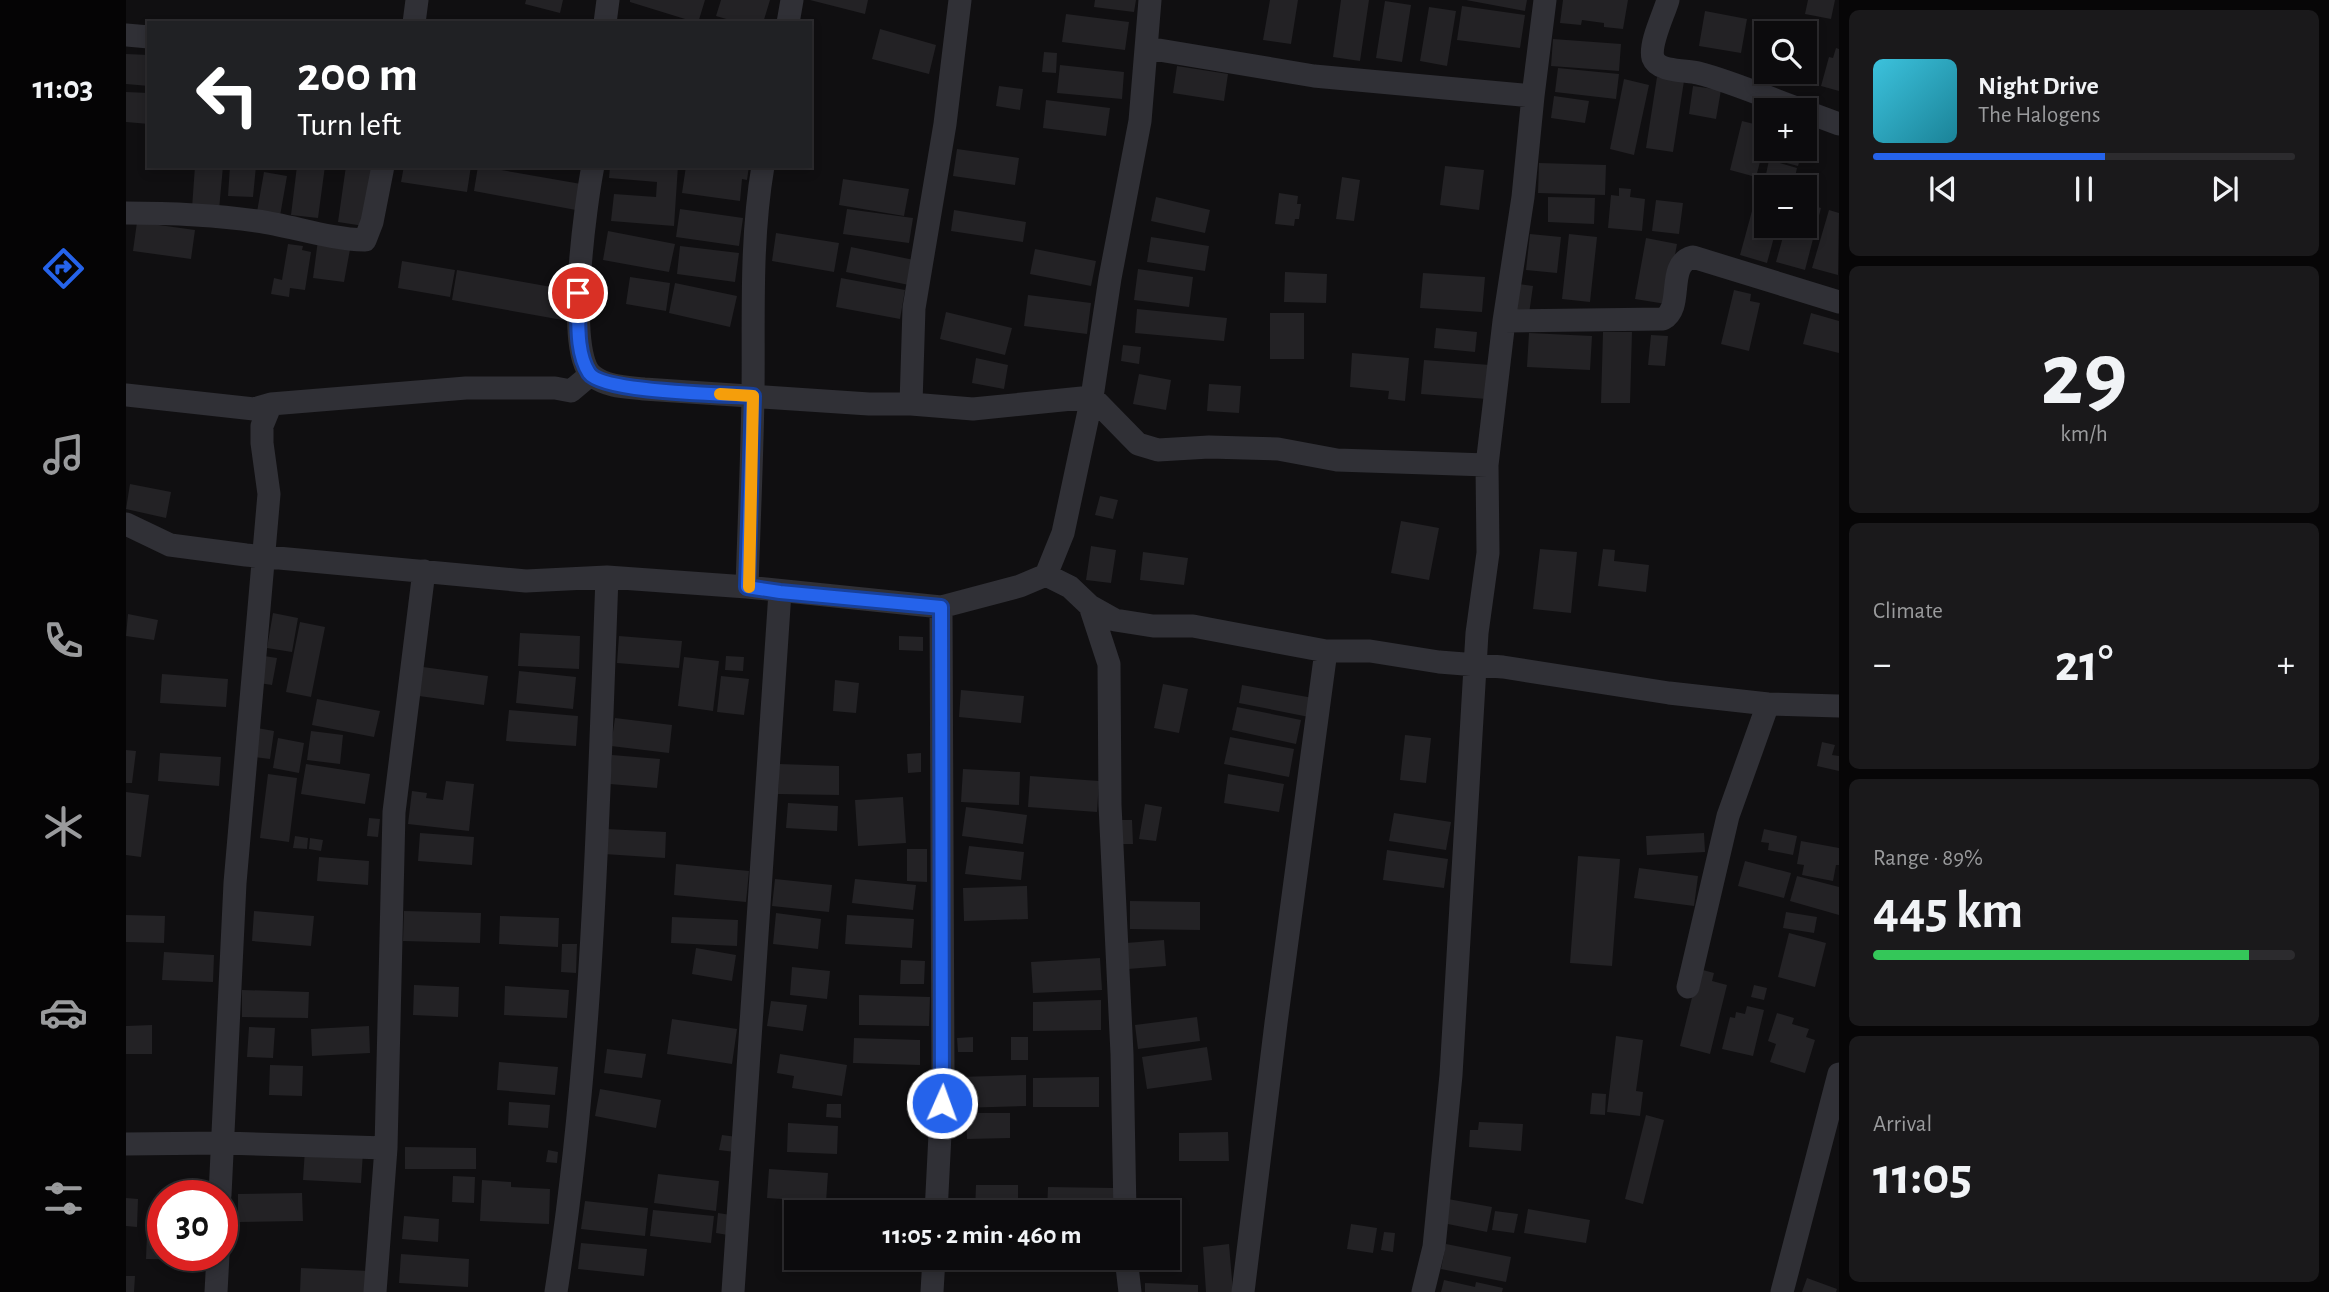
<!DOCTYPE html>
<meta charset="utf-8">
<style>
:root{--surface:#0c0b0d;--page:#1a191b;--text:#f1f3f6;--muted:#9a9b9d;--line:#2c2b2e;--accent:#2563eb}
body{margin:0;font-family:"Alegreya Sans",sans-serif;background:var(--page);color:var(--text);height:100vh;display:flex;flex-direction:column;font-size:26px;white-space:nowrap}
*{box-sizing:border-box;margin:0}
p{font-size:23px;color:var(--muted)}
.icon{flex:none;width:38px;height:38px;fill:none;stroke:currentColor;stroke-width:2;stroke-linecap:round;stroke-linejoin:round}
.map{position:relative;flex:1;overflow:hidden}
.drawer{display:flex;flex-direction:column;gap:10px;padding:10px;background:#070607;width:490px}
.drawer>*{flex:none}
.banner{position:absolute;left:21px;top:21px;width:665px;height:147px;border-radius:0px;box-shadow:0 4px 10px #0003,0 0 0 2px var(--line);background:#202124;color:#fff;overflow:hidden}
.tools{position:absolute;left:1628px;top:21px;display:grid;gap:14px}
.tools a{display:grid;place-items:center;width:63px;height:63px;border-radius:0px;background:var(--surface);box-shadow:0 4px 10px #0003,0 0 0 2px var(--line);font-size:35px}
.speed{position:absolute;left:21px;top:1180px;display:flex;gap:14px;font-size:35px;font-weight:700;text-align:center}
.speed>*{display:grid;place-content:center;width:91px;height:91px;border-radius:50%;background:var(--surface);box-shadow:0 4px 10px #0003,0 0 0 2px var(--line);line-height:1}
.speed .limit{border:10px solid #d22;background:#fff;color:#111}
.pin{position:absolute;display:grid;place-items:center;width:60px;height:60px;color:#fff;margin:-30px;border:4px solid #fff;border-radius:50%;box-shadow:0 2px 7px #0007}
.me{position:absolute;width:77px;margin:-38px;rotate:2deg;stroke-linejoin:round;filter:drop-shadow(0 0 5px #0008)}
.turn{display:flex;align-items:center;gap:24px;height:147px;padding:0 35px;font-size:32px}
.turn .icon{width:91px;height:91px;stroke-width:2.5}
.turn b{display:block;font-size:49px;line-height:60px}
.big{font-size:52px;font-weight:700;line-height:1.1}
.drawer .tile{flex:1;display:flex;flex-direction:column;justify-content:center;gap:10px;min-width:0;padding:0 24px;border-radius:10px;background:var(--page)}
.drawer .dial{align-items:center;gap:0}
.dial b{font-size:91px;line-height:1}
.song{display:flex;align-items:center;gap:21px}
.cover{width:84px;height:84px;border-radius:10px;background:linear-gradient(135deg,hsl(190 70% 55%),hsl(190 70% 35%))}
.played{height:7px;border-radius:4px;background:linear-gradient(90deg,var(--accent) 55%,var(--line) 55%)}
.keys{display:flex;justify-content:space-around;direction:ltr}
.heat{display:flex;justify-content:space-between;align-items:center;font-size:38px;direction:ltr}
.charge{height:10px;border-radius:5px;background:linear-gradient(90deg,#34c759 89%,var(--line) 0)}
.trip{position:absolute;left:658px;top:1200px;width:396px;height:70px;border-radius:0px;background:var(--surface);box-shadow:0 4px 10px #0003,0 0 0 2px var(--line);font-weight:700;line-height:70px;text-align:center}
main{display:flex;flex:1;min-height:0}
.menu{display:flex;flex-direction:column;width:126px;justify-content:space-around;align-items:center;background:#050405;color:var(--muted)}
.menu .icon{width:49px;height:49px}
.menu .on{color:var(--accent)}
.menu b{font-size:32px;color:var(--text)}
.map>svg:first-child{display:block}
.building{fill:#232225}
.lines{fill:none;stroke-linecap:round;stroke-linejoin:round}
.minor{stroke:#303036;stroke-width:23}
.route-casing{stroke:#184099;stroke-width:18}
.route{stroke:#2563eb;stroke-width:12}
.slow{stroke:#f59e0b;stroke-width:12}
</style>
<main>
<nav class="menu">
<b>11:03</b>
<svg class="icon on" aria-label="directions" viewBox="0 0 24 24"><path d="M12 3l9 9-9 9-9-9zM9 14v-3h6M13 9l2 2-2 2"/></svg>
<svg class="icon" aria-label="music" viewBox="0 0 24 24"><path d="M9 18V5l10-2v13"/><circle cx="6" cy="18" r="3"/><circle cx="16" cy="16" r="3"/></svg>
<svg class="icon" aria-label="phone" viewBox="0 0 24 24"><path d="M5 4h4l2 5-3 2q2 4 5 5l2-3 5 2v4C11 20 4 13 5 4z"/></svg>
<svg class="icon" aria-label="climate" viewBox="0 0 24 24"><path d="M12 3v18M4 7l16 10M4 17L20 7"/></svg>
<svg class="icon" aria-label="car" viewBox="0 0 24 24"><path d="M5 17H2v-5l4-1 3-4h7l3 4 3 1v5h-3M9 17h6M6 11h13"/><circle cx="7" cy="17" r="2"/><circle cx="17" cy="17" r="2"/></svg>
<svg class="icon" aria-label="filters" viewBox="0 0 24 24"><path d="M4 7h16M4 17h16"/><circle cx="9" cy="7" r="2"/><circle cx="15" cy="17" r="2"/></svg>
</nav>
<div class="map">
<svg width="1713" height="1292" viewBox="0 0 1713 1292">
<rect width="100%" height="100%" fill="#100f11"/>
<path class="building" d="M400 0H437L434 13 399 4Z
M504 0H579L572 23 504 2Z
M595 0H644L637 23H614L590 16Z
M684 0H742L739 14Z
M969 0H1010L1008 12 968 7Z
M1144 0H1172L1165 44 1137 40Z
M1215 0H1243L1234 61 1207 57Z
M1340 0H1401L1399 11Z
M1437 0H1502L1497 29 1478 27V23L1456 20 1455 25 1434 23Z
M1682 0H1709L1705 19 1679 14Z
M1259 1 1285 5 1276 62 1250 58Z
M1336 6 1399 15 1394 48 1331 40Z
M1303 7 1330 11 1321 66 1294 61Z
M1579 11 1621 19 1615 53 1573 46Z
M940 14 1003 22 999 50 936 42Z
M754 29 810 45 803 74 746 59Z
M1427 39 1495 44 1493 71 1425 66Z
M1710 48 1713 49V91L1695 86 1703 57 1707 58Z
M918 52 931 53 930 73 916 72Z
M0 54 23 55V86L0 84Z
M934 65 998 72 996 99 931 93Z
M1051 66 1102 74 1098 101 1047 93Z
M1432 68 1493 74 1490 99 1429 92Z
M1531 77 1558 81 1547 152 1520 148Z
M1498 79 1523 85 1508 155 1484 149Z
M873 86 897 89 894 110 870 106Z
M1567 86 1595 90 1590 119 1563 114Z
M0 92 23 93V124L0 122Z
M1428 96 1463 101 1459 123 1425 118Z
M920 100 984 108 980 136 917 128Z
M1616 121 1640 127V139L1630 177 1604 170Z
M831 149 893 158 889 185 827 176Z
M1644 149H1677L1672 166 1642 158Z
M1643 160 1671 168 1667 186 1639 179Z
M1413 163 1480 165 1479 195 1412 193Z
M69 166H97L93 210 66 208Z
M104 166H130L127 197 102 196Z
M171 166H199L192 218 165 215Z
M220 166H247L238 226 212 222Z
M278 166H345L341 192 275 182Z
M352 166 455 184 450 210 348 191Z
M484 166H552L548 226 485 221 488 194 530 197 531 182 483 178Z
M560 166H623L621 180 616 179 614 201 556 193Z
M1319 166 1358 170 1353 210 1314 205Z
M138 172 161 176 154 216 131 212Z
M1216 177 1234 180 1228 221 1210 219Z
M717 179 783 189 778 216 713 205Z
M1493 188 1505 189 1504 197 1519 199 1516 231 1482 228 1485 195 1493 196Z
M1632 189 1640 192V226H1651L1641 263 1614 255Z
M1153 193 1172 196 1171 204H1175L1173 219H1169L1168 226 1149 224Z
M1030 197 1084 210 1079 233 1025 221Z
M1422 197 1469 198 1468 224 1422 222Z
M1530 200 1557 203 1553 234 1526 231Z
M1678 203 1695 208 1679 270 1650 262 1660 226H1678Z
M554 209 617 218 613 246 550 237Z
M721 209 787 218 783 243 717 234Z
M828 210 900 222 897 242 825 231Z
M1703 210 1713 213 1712 275 1686 268Z
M11 222 69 230 65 259 7 251Z
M482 231 549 244 543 272 477 260Z
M650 233 713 243 708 272 646 261Z
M1404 234 1435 237 1431 273 1400 270Z
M1443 234 1471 237 1464 302 1436 299Z
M1025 237 1083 246 1079 271 1021 262Z
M1520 238 1551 244 1540 304 1509 299Z
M192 240 225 244 218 282 187 278Z
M162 244 177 246 176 250 185 252 179 290 164 288 163 297 145 294 148 278 156 280Z
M554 246 613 253 609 282 551 274Z
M725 247 788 260 783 285 720 272Z
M909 249 970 261 965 286 904 274Z
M276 261 329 270 324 297 272 288Z
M1012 269 1067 277 1063 307 1008 300Z
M331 270 448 291 442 321 326 300Z
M1159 272 1201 274 1200 303 1158 302Z
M1297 273 1359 277 1356 312 1294 308Z
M504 277 544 283 540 311 500 304Z
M715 278 779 290 774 319 710 307Z
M549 283 611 296 604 327 543 313Z
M1392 284 1407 286 1403 314 1388 312Z
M1608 290 1625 294 1624 301 1634 303 1623 351 1595 344Z
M902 295 965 303 961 334 898 326Z
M1011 309 1101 318 1098 341 1009 333Z
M820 312 886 328 879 355 814 339Z
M1144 313H1178V359H1144Z
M1685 313 1713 321V353L1677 344Z
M1310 328 1351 332 1349 352 1308 348Z
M1477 332H1506L1504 403H1475Z
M1403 333 1466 336 1464 370 1401 367Z
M1525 335 1542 336 1539 366 1522 365Z
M997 345 1015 347 1013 364 995 361Z
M1226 353 1283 358 1279 401 1262 399 1263 391 1224 387Z
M850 358 882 365 878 389 846 383Z
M1298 360 1364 365 1361 399 1295 394Z
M1013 374 1045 380 1040 410 1007 404Z
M1083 384 1115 386 1113 413 1081 411Z
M4 484 45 492 40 518 0 509Z
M974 496 992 500 987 519 969 515Z
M1275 521 1313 528 1303 580 1265 573Z
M965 546 990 550 985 583 960 580Z
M1414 549 1451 552 1445 613 1407 609Z
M1477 549 1489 550 1488 561 1523 565 1520 592 1472 586Z
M1017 552 1062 558 1058 585 1014 580Z
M147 613 172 618 166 652 141 648Z
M2 614 32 620 28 640 0 636Z
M174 622 199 627 185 697 160 692Z
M394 633 454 636 453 669 392 666Z
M493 636 556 641 553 668 491 663Z
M773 636 797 637V651L773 650Z
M138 656 151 658 146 685 133 683Z
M600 656 618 657 617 671 599 670Z
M558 657 593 661 587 711 552 706Z
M297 667 362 676 358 705 293 696Z
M393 671 450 677 447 709 390 703Z
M36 674 102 679 100 707 34 703Z
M595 676 623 679 618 715 591 712Z
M709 680 733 683 730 713 707 711Z
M1037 684 1062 689 1053 733 1028 728Z
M1116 685 1187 698 1183 717 1113 703Z
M835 690 898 696 895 723 833 717Z
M191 699 254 711 248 737 186 725Z
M1111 707 1175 720 1170 744 1106 730Z
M383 710 452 716 450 746 380 741Z
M489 718 546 725 543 753 485 746Z
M131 728 148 731 144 759 127 757Z
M185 731 217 735 214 764 181 760Z
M1279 735 1305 738 1300 783 1274 780Z
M1104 737 1168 749 1163 777 1098 764Z
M152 738 178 743 173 773 147 768Z
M1696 742 1709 745 1706 755 1713 756V771L1691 766Z
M0 750 10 751 6 783H0Z
M34 753 95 757 93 786 32 781Z
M795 753V772L782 773 781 754Z
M486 755 534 759 531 788 484 784Z
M180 764 244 774 239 804 175 794Z
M653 764 713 766V795L652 794Z
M837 769 894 772 893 805 835 802Z
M142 774 171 778 163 842 134 838Z
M1102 774 1158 784 1153 812 1098 803Z
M904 776 973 781 971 812 902 807Z
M320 781 348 784 343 831 282 824 286 791 301 793 300 798 317 800Z
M0 792 23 795 15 857 0 855Z
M777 797 780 843 732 846 729 800Z
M662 803 712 806 711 831 660 828Z
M1019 804 1036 807 1030 841 1013 839Z
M840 807 901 815 897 844 836 836Z
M1268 813 1325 822 1320 850 1263 841Z
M243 818 254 819 252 837 241 836Z
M991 820H1006L1007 844H991Z
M480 829 540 832 539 858 478 854Z
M1638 829 1671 836 1667 855 1642 850 1643 843 1635 842Z
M294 833 348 837 346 865 292 861Z
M1578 833 1579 852 1521 855 1520 836Z
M169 836 182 838 181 849 167 848Z
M184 838 197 840 195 851 183 849Z
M1675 841 1713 848V865H1710L1707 881 1676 875 1678 865 1671 864Z
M843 846 898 852 895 880 839 874Z
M781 849H801V882L781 881Z
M1261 850 1322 859 1318 888 1257 880Z
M1452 856 1494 859 1486 966 1444 963Z
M193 857 243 861 242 885 191 881Z
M1619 861 1665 873 1658 898 1612 886Z
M550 864 623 871 620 902 548 895Z
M1513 868 1572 876 1568 906 1508 898Z
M1671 876 1713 887V915L1664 901Z
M649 879 706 885 703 912 646 906Z
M729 879 790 885 787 910 726 903Z
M901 886 902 919 838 921 837 888Z
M1004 901 1074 902V930L1004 929Z
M128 911 188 916 185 946 126 941Z
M278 911 355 913 354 943 277 941Z
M1660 912 1691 917 1688 933 1657 928Z
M650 913 695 919 692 949 647 944Z
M0 915 39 916 38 943 0 942Z
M721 915 788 919 786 948 719 944Z
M374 916 433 918 432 947 373 944Z
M546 917 612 920 611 946 545 943Z
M1663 933 1700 943 1689 987 1652 977Z
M1038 940 1040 966 1002 969 1000 943Z
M436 944H451L450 973 435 972Z
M570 948 610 955 606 981 566 974Z
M38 952 88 955 87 982 36 980Z
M974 958 976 990 907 993 905 962Z
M775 960 799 961 798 984H774Z
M666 967 704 971 701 999 664 995Z
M1573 969 1588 973 1586 981 1601 985 1584 1054 1554 1046Z
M288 985 333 987 332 1017 287 1015Z
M1628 985 1641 988 1638 1000 1625 997Z
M379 986 443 990 441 1018 378 1015Z
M116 990 183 992 182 1018 116 1017Z
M733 995 804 997 803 1026 733 1025Z
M975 1000V1030L907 1031V1002Z
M645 1001 681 1005 677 1031 641 1026Z
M1621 1006 1638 1010 1627 1056 1596 1049 1604 1017 1609 1018 1610 1012 1619 1014Z
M1651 1013 1668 1018 1666 1024 1683 1029 1680 1037 1689 1040 1679 1073 1644 1062 1650 1044 1642 1041Z
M1071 1017 1074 1041 1012 1049 1009 1025Z
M546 1019 611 1029 606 1064 541 1054Z
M26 1025V1054H0V1026Z
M243 1026 244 1053 186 1056 185 1029Z
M123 1027 149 1028 147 1058 121 1057Z
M1490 1036 1517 1040 1510 1091 1517 1092 1514 1116 1481 1112Z
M847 1037V1052H832L831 1038Z
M885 1037H902V1060H885Z
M728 1038 794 1040V1065L727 1063Z
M1081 1047 1086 1080 1021 1089 1016 1057Z
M481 1049 520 1054 516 1078 478 1073Z
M654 1054 721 1065 716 1096 666 1088 668 1076 651 1073Z
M373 1062 432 1067 429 1095 371 1090Z
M144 1065 177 1066 176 1096 143 1095Z
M900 1075V1106L833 1108V1077Z
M973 1077V1107H907V1078Z
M474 1089 535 1100 530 1128 469 1116Z
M1466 1093 1480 1094 1479 1115 1464 1114Z
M383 1102 424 1105 422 1128 382 1125Z
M701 1104H715V1118L700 1117Z
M840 1113H884V1138L841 1139Z
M1520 1115 1538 1120 1517 1204 1499 1199Z
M1353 1122 1397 1124 1395 1151 1343 1147 1344 1130H1352Z
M662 1123 712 1126 711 1154 661 1152Z
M1102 1132 1103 1161H1053V1133Z
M596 1135 611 1137 609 1152 593 1150Z
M279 1147 350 1148V1169H279Z
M179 1149 237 1152 235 1183 177 1180Z
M422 1150 432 1152 431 1163 420 1162Z
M643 1169 702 1173 700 1202 641 1198Z
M532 1174 593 1181 590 1211 528 1203Z
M327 1176 349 1177 348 1203 326 1202Z
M356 1180 385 1182V1187L424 1189 423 1224 354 1221Z
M850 1185H892V1211H849Z
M922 1187 988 1188V1213L921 1212Z
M176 1193 177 1221 112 1222V1194Z
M0 1198 12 1199 11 1227 0 1226Z
M1322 1199 1366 1207 1361 1232 1317 1223Z
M459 1201 522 1208 519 1236 455 1229Z
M1402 1209 1464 1220 1460 1243 1398 1233Z
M527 1210 588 1216 585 1243 524 1236Z
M1369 1211 1392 1214 1388 1233 1366 1230Z
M592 1213 605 1215 602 1235 590 1233Z
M278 1216 313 1219 312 1242 276 1239Z
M1225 1224 1251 1228 1247 1253 1221 1249Z
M1258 1232 1269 1233 1267 1252 1255 1250Z
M21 1234H37V1255H71V1260L20 1259Z
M455 1243 521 1249 518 1276 452 1269Z
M1103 1244 1107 1292H1080L1077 1247Z
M1320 1244 1385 1257 1380 1282 1315 1269Z
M275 1254 343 1259 342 1287 273 1283Z
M175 1268 244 1271 243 1292H174Z
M0 1276H9L8 1292H0Z
M1681 1278 1711 1289 1710 1292H1676Z
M1318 1280 1349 1287 1350 1282 1377 1288 1376 1292H1315Z
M1019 1283 1072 1285V1292H1019Z"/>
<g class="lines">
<path class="minor" d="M834 0 819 124 788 308 785 404 847 409 966 397 1012 444 1032 450 1083 447 1152 449 1211 460 1361 465
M1024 0 1014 121 984 278 966 397 937 533 920 575 944 587 964 606 989 620 1027 626H1067L1200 651H1244L1313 662 1377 667 1543 693 1642 704 1713 706
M1542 0C1538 14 1523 44 1527 58 1532 72 1560 70 1572 73 1607 82 1642 98 1676 110
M288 23 291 0
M479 23 482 0
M662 23 666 0
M0 35 23 37
M1021 48 1188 76 1407 96
M1678 111 1713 124
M467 166C460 201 438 356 467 376 481 387 501 387 518 389L743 404H785
M0 213C44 213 88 215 131 221 167 226 202 239 239 240L246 222 257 166
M1378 321 1537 319C1559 307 1539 264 1567 257L1713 302
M0 395 128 409 145 404 340 388H429L445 391 464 375
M0 524 44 545 120 555 400 581 481 577 621 587 815 607 894 586 920 575
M621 587C623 523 626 459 627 395 628 317 624 243 637 166
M964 606 983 664 984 805 996 1054 999 1213
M1562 987 1602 816 1642 704
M0 1144 97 1143 260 1148 249 1292
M260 1148 268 812 298 571
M94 1195 109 883 143 494 136 443V426L145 404
M810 1213 817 1075 815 607
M1000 1258 1004 1292
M90 1292 92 1255
M430 1292C467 1055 472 816 481 577
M607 1292 654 592
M806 1292 808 1258
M1117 1292 1150 1023 1200 651
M1297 1292 1308 1247 1325 1075 1351 633 1362 553 1361 465 1378 321 1397 197 1407 96 1419 0
M1656 1292 1713 1074"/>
</g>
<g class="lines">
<defs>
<path id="route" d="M452 293C453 318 449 351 463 373 477 393 599 394 627 396L621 587 654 592 815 607 816 1103"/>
</defs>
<use href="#route" class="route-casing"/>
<use href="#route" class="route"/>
<path class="slow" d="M594 394 627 396 623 587"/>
</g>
</svg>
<div class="tools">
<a><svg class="icon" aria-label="search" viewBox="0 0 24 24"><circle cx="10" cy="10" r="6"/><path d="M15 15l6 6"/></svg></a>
<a>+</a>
<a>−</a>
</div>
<div class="speed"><div class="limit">30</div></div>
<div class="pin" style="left:452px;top:293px;background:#d93025"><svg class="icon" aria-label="arrive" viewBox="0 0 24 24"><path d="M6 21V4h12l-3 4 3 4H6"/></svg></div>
<svg class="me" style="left:816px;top:1103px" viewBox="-20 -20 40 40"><circle r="17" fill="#2563eb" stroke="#fff" stroke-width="3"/><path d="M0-11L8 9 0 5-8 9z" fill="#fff"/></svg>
<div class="trip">11:05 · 2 min · 460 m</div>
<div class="banner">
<div class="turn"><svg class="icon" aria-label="left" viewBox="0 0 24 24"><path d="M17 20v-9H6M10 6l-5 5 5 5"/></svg><div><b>200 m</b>Turn left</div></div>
</div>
</div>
<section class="drawer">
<div class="tile">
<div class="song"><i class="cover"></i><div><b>Night Drive</b><p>The Halogens</p></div></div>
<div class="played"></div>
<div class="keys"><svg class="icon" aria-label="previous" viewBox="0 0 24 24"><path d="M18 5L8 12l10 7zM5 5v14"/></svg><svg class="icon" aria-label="pause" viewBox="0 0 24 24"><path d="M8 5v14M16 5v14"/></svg><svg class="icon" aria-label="next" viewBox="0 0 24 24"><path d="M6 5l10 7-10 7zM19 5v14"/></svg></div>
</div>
<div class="tile dial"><b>29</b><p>km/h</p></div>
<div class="tile"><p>Climate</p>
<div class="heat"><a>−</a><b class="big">21°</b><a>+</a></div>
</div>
<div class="tile"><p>Range · 89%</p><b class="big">445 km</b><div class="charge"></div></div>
<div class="tile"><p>Arrival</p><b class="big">11:05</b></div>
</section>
</main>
